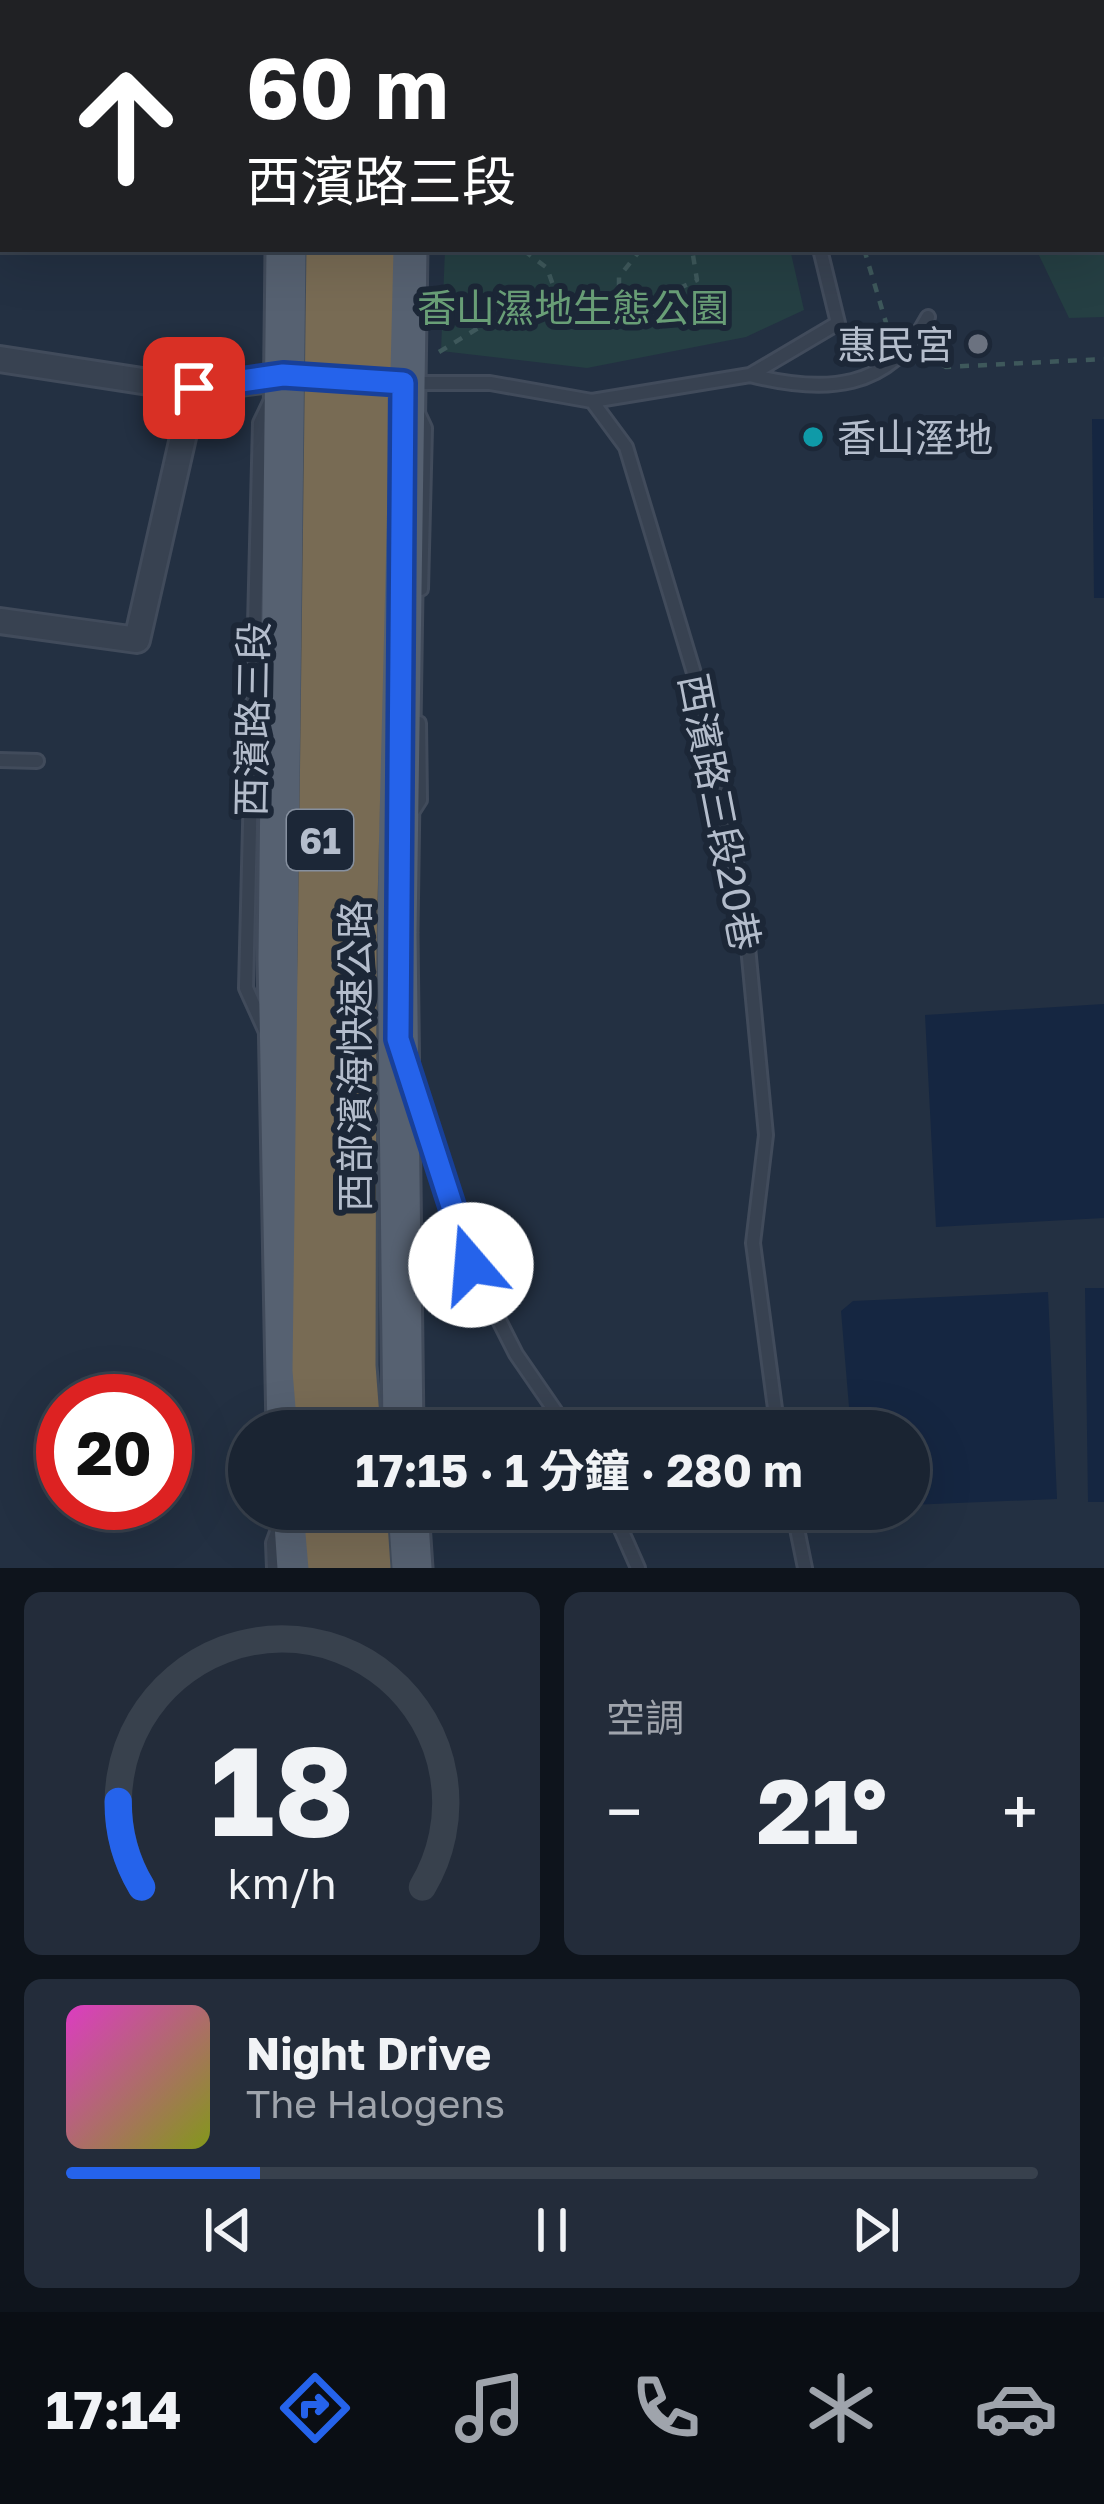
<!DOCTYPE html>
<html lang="zh-TW">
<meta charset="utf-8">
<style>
:root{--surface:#1a2432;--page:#232c3a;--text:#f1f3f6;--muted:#9fa4ac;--line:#38414d;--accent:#2563eb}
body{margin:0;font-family:"Golos Text","Noto Sans TC",sans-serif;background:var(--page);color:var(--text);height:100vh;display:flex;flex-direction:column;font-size:45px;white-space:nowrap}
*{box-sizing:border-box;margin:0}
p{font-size:39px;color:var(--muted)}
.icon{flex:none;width:66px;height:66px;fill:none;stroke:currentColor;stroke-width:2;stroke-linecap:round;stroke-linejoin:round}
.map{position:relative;height:1568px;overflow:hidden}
.sheet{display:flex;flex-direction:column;gap:24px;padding:24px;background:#0e141c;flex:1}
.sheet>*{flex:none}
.hud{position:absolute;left:0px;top:0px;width:1104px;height:252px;box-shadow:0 12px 48px #0002,0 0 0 3px var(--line);background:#202124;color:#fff;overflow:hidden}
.speed{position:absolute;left:36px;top:1374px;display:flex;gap:24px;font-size:60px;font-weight:700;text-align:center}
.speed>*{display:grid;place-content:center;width:156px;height:156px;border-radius:50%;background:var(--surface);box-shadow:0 12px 48px #0002,0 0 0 3px var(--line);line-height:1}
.speed .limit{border:18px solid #d22;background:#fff;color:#111}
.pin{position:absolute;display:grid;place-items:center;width:102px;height:102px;color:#fff;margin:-51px;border-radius:24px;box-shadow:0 6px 18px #0006}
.me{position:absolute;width:132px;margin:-66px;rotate:342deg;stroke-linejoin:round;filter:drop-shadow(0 0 9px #0008)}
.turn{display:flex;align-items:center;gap:42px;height:252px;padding:0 48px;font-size:54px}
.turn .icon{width:156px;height:156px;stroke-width:2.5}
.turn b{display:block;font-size:84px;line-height:102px}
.big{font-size:90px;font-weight:700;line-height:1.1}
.sheet .card{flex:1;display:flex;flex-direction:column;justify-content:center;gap:18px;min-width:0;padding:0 42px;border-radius:18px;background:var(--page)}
.sheet .dial{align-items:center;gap:0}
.dial svg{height:312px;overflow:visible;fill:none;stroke:var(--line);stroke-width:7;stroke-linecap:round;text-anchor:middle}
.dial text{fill:var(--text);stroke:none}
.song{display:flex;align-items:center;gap:36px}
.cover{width:144px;height:144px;border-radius:18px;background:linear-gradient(135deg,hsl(310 70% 55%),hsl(70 70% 35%))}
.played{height:12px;border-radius:6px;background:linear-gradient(90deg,var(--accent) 20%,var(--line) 20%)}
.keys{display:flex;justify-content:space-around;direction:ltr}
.heat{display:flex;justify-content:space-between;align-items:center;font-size:66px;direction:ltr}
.sheet .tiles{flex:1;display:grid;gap:24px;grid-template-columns:1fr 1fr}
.card:last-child{grid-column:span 2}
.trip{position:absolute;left:228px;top:1410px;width:702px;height:120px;border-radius:60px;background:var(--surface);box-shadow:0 12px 48px #0002,0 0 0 3px var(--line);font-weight:700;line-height:120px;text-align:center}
.dock{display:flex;height:192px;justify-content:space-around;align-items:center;background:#0a0e14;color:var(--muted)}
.dock .icon{width:84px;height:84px}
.dock .selected{color:var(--accent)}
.dock b{font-size:54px;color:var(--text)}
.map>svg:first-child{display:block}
.green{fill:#253f43}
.water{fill:#152641}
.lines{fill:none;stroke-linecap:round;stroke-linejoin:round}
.lane-casing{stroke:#414b5b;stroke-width:18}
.street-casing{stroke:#414b5b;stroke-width:30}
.primary-casing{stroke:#414b5b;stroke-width:45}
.highway-casing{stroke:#424d5c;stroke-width:51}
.path{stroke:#3e585b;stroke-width:4.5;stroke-dasharray:9 9;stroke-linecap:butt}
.lane{stroke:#384251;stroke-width:12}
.street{stroke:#384251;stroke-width:24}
.primary{stroke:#566171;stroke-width:39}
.highway{stroke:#786b54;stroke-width:45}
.route-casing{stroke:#184099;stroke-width:30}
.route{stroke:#2563eb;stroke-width:21}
.worship-dot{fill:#6b7280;stroke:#1c2737;stroke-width:4.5}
.culture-dot{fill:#0f9aa8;stroke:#1c2737;stroke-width:4.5}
.labels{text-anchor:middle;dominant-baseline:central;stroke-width:12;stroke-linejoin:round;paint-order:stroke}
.shield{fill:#1c2737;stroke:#86909f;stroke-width:3}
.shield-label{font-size:36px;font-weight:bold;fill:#b4bdcc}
.park-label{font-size:39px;fill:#699f77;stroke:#1c2737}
.poi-label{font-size:39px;fill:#b4bdcc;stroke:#1c2737;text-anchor:end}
.street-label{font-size:39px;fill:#b4bdcc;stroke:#1c2737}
</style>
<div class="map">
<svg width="1104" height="1568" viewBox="0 0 1104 1568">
<rect width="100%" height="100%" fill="#233042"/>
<path class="green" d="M846 0H1104V317L1069 318 1036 249H1101V3Z
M445 249H790L804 310 746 337 587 368 441 351Z"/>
<path class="water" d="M1092 419H1104V598H1094Z
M1104 1004V1218L936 1227 925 1015Z
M1085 1288H1104V1502H1088Z
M1048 1292 1057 1499 909 1505V1431H851L841 1311 853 1301Z"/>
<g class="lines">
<defs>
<path id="lane" d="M761 0V3
M750 375C825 394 889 391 928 317
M413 383H490L592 401 626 447 703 703 744 905 766 1135 753 1243 778 1431
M592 401 750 375 838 323 820 249
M418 413 425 428 421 589
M0 760 37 761
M411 814 420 800 419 723
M265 1030 246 988 260 423 272 398
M414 1091 471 1265 516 1354 569 1431
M612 1509 638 1568
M793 1509 805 1568
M274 1568 273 1543 281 1521"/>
<path id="street" d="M0 359 194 389 293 376
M0 621 137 640 194 389"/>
<path id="primary" d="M293 3V0
M416 3V0
M286 249 278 959 287 1431
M403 1431 397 933 407 249
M293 1509 297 1568
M408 1509 412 1568"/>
<path id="highway" d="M337 3V0
M376 3V0
M320 1431 315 1370 329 249
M358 1431 353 1366 354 943 371 249
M326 1509 331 1568
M364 1509 368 1568"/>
</defs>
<use href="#lane" class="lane-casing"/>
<use href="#street" class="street-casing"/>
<use href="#primary" class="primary-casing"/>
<use href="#highway" class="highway-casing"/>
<path class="path" d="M711 0 712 3
M791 0 792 3
M526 3 529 0
M641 249 619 277V299L632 310 697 280 692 249
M864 249 890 336
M439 352 506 311 546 305 555 291 547 268 522 249
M927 356 946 367 1104 359"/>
<use href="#lane" class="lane"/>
<use href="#street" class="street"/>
<use href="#primary" class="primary"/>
<use href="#highway" class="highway"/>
</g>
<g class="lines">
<defs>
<path id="route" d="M194 388 283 375 403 383 398 1039 471 1265"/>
</defs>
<use href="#route" class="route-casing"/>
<use href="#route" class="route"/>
</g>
<circle class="worship-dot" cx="978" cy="344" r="12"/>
<circle class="culture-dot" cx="813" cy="437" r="12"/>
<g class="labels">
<rect class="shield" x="287" y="810" width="66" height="60" rx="9"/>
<g class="shield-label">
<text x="320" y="840">61</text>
</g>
<g class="park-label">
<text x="573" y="307">香山濕地生態公園</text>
</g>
<g class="poi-label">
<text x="954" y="344">惠民宮</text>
<text x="837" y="437" text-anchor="start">香山溼地</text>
</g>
<g class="street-label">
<text transform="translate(252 719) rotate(-89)">西濱路三段</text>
<text transform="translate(720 812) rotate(79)">西濱路三段20巷</text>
<text transform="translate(354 1056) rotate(-90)">西部濱海快速公路</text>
</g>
</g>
</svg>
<div class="speed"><div class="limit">20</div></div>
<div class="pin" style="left:194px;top:388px;background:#d93025"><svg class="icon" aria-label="arrive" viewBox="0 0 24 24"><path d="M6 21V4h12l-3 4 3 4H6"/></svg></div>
<svg class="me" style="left:471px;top:1265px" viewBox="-20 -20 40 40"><circle r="19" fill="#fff"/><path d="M0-13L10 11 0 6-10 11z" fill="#2563eb"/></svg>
<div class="trip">17:15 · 1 分鐘 · 280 m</div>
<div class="hud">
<div class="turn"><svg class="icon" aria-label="ahead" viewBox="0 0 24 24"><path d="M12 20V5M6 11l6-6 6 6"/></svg><div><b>60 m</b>西濱路三段</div></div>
</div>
</div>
<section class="sheet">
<div class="tiles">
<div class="card dial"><svg viewBox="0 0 100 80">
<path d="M14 69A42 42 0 1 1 86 69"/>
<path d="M14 69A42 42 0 0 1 8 47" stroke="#2563eb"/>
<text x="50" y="56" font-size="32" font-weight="700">18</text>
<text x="50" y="72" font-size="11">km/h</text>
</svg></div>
<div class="card"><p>空調</p>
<div class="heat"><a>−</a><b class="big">21°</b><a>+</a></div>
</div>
<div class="card">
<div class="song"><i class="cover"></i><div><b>Night Drive</b><p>The Halogens</p></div></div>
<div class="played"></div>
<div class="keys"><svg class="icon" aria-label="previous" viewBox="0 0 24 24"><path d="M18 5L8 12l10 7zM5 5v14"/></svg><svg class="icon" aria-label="pause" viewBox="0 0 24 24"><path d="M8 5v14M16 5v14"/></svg><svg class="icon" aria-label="next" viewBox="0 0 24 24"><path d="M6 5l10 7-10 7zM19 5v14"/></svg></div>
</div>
</div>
</section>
<nav class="dock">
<b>17:14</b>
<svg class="icon selected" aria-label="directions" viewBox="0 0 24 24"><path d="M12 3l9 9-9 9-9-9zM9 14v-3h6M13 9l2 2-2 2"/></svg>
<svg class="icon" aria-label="music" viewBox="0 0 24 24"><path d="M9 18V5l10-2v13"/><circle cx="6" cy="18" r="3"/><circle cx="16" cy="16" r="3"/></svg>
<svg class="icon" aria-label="phone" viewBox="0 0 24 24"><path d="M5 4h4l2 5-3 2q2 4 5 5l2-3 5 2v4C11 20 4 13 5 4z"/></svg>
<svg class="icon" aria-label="climate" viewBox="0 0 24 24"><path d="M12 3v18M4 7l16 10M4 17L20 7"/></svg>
<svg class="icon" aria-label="car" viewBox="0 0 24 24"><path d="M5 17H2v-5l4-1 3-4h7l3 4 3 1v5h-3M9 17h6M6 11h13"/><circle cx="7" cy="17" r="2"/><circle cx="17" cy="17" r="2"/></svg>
</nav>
